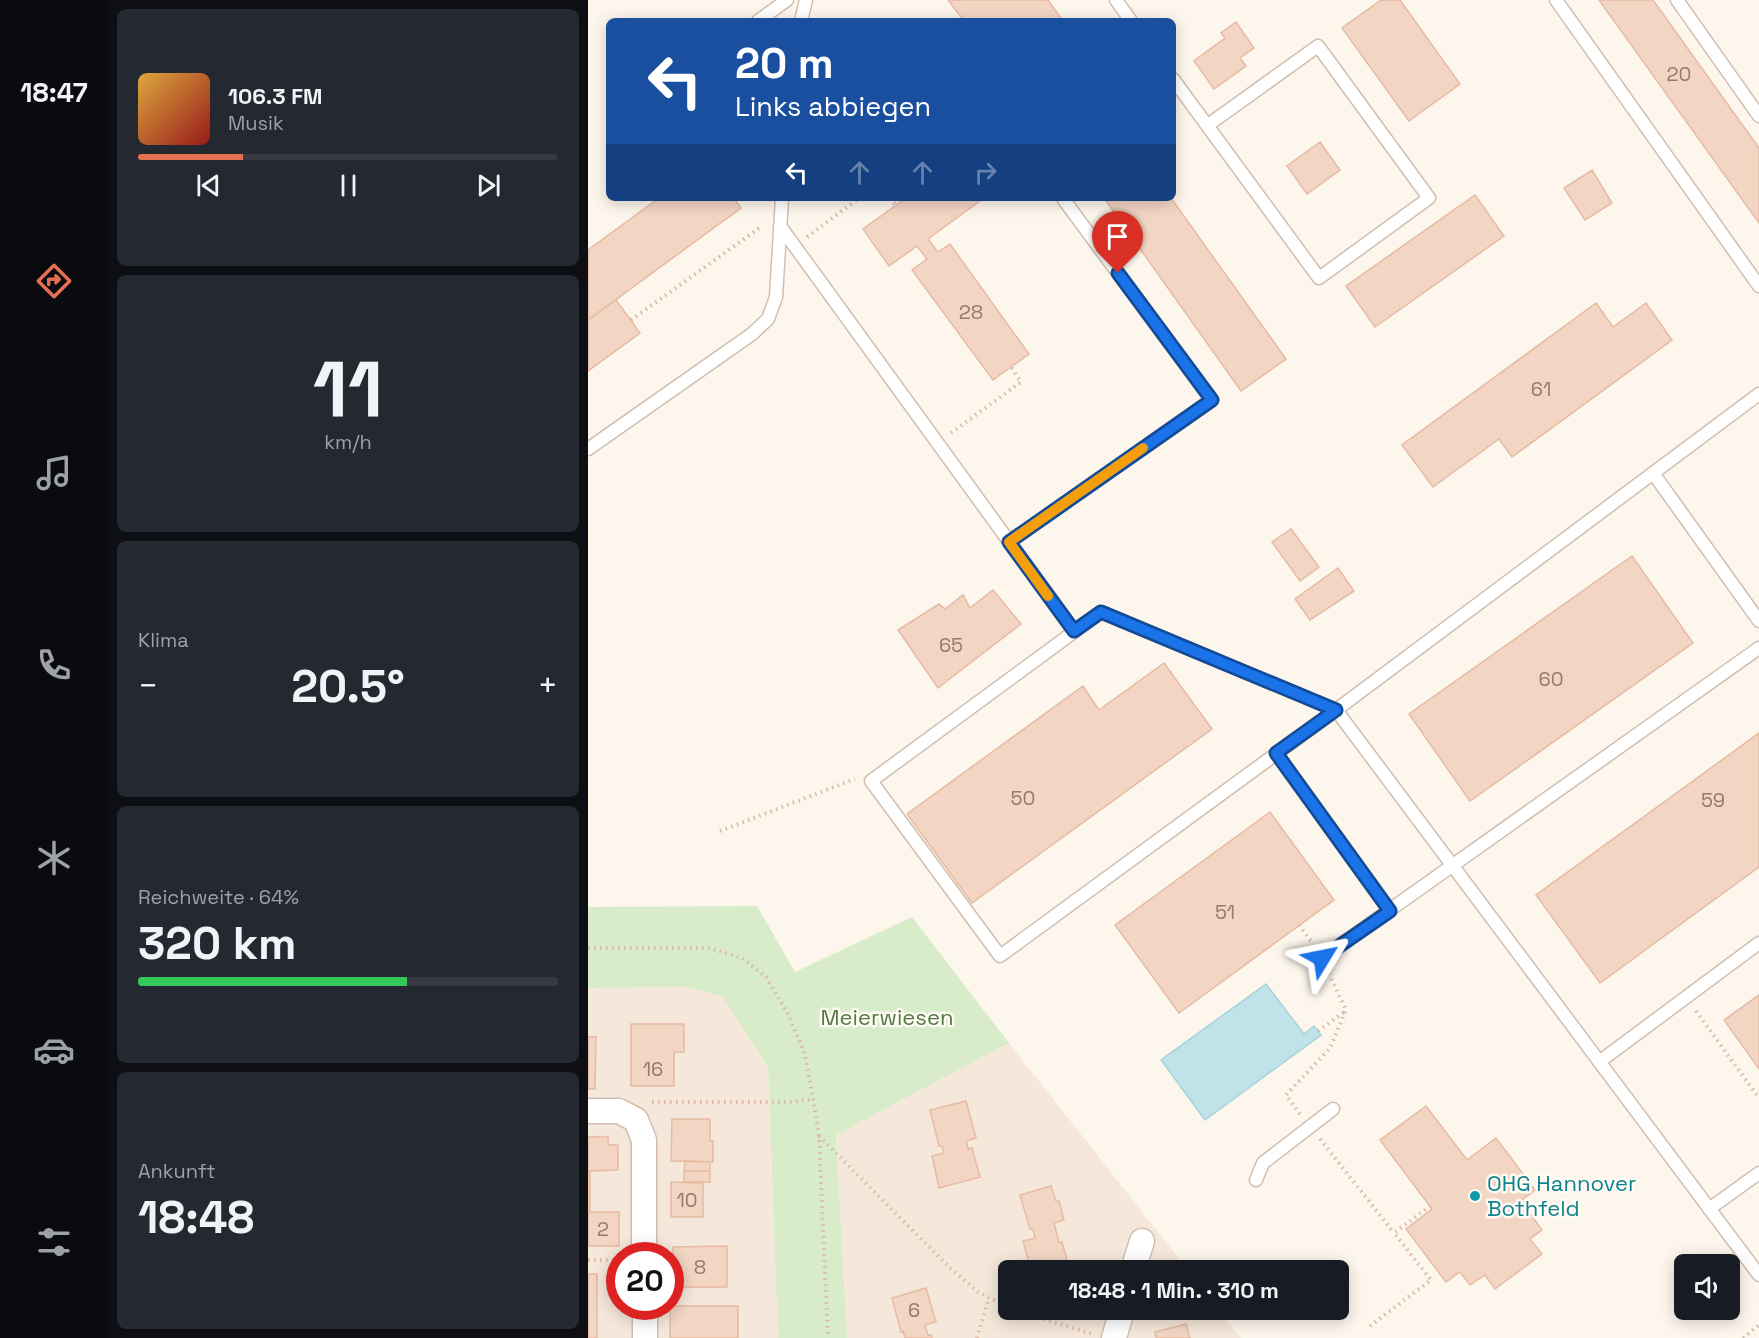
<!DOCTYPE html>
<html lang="de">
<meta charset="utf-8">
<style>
:root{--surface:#171b24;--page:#242831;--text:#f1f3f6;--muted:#9ea1a6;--line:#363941;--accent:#e76f51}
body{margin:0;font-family:"Space Grotesk",sans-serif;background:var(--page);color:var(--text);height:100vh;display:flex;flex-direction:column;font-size:22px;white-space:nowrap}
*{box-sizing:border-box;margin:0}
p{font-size:20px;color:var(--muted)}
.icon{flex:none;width:33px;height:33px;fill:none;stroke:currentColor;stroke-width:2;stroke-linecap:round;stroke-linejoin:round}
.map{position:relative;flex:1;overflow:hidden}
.side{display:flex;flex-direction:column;gap:9px;padding:9px;background:#0d0f14;width:480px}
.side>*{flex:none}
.hud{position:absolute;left:18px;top:18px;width:570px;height:183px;border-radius:9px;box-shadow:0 3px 15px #0003;background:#1a4fa0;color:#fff;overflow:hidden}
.fabs{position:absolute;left:1086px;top:1254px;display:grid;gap:12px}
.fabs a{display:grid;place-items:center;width:66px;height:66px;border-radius:9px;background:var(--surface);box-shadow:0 3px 15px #0003;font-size:30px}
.speed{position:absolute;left:18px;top:1242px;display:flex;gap:12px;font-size:30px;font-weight:700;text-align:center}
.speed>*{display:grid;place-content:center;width:78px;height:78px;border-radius:50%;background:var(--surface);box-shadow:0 3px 15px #0003;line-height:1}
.speed .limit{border:9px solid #d22;background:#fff;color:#111}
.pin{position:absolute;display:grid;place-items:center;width:51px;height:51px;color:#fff;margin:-62px -26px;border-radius:50% 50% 50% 0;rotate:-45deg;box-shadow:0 0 6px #0007}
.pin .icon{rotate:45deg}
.me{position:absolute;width:66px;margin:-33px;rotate:55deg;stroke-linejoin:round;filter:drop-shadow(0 0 4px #0008)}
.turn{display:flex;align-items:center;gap:21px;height:126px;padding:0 30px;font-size:27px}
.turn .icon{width:78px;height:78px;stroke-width:2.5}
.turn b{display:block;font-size:42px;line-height:51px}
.lanes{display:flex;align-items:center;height:57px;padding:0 30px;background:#0003;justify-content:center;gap:30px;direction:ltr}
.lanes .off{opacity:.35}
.big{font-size:45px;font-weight:600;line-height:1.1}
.side .tile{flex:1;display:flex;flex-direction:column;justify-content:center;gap:9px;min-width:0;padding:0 21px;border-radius:9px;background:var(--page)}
.side .dial{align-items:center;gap:0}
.dial b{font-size:78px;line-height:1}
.song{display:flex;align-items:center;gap:18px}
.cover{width:72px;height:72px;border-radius:9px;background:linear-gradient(135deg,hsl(40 70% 55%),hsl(0 70% 35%))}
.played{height:6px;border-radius:3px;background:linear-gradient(90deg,var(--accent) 25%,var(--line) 25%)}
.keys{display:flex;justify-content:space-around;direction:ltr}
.heat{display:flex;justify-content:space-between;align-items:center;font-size:33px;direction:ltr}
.charge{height:9px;border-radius:4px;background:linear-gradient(90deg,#34c759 64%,var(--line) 0)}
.trip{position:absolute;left:410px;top:1260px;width:351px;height:60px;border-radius:9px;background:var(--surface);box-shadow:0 3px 15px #0003;font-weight:600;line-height:60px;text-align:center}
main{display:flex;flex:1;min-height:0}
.menu{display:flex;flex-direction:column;width:108px;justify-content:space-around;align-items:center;background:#090b0e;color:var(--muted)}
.menu .icon{width:42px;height:42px}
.menu .selected{color:var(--accent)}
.menu b{font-size:27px;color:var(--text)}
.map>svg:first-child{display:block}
.residential{fill:#f5e8da;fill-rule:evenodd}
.green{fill:#d8ecc9}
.water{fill:#bfe3e8;stroke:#a5d3da;stroke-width:1.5}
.building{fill:#f3d5c3;stroke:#e6bba3;stroke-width:1.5}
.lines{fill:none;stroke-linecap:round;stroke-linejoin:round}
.service-casing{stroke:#d1beb0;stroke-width:15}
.minor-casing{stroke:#d1beb0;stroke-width:27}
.path{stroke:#d9b8a5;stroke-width:4;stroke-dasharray:1.5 4.5;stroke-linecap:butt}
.service{stroke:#fff;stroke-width:12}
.minor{stroke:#fff;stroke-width:24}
.route-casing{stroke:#114b97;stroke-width:15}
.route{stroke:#1a73e8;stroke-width:10}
.slow{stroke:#f59e0b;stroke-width:10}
.culture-dot{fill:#0f9aa8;stroke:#fffaf3;stroke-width:2}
.labels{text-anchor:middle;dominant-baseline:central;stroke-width:5;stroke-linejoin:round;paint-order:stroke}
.number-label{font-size:20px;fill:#987a6a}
.park-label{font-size:22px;fill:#537a41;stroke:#fffaf3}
.culture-label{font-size:22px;fill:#0d838f;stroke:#fffaf3;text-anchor:start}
</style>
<main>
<nav class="menu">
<b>18:47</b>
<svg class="icon selected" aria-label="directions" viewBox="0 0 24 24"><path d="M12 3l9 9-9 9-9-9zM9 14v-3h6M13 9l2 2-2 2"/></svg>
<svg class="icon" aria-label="music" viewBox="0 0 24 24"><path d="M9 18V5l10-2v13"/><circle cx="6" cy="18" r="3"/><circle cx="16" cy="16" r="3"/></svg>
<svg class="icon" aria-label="phone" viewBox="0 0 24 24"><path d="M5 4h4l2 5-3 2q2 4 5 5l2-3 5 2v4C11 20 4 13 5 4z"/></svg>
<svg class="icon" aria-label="climate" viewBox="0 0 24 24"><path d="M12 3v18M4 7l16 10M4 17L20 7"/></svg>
<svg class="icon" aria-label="car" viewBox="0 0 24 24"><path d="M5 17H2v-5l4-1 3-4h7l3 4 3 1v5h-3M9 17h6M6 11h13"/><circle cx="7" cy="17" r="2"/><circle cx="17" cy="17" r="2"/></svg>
<svg class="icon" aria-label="filters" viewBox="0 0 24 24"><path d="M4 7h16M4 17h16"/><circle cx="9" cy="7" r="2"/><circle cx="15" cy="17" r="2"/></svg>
</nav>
<section class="side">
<div class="tile">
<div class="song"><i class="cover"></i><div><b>106.3 FM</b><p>Musik</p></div></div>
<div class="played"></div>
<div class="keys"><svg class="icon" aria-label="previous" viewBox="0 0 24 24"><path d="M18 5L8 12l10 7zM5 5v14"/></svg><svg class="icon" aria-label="pause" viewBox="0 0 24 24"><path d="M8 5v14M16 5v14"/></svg><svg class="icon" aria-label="next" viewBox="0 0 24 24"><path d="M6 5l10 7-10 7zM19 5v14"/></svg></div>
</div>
<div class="tile dial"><b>11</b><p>km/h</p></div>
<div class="tile"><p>Klima</p>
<div class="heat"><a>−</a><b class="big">20.5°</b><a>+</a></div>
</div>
<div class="tile"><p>Reichweite · 64%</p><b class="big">320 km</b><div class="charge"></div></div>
<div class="tile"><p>Ankunft</p><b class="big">18:48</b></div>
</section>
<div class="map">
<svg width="1171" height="1338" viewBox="0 0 1171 1338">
<rect width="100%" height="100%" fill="#fdf6ec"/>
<path class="residential" d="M97 987 134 995 180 1068 190 1338H0V988ZM32 1256H82V1306H32Z
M421 1043 600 1270H420V1310H630L653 1338H259L248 1135Z"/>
<path class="green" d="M169 906 207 972 324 917 421 1043 248 1135 259 1338H190L180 1068 134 996 97 987 0 988V907Z"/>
<path class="water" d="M678 984 716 1034 726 1026 733 1035 617 1120 573 1060Z"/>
<path class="building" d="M360 0H460L475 21H376Z
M793 0H812L872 84 821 121 754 28Z
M1011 0H1065L1171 148V223Z
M648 22 666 48 652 58 658 66 626 89 606 61 637 38 633 33Z
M732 142 752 170 719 194 699 166Z
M1004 170 1024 203 997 220 976 188Z
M887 195 916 236 787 327 758 286Z
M71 198H146L153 208 0 320V250Z
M318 198H396L340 239 350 252 362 244 441 354 405 380 324 270 339 259 329 246 301 266 275 229Z
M516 198H583L698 359 653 391Z
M28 300 52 333 0 371V320Z
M1008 303 1025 327 1058 303 1084 340 924 457 911 439 845 487 814 445Z
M703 529 731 567 712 581 684 542Z
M1044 556 1105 643 882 801 821 714Z
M750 568 766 591 722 620 707 599Z
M405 590 433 624 350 688 310 630 351 604 357 609 375 595 382 608Z
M576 663 624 729 384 903 319 814 495 686 511 710Z
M1171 733V867L1012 983 948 895Z
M682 812 746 900 591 1013 527 925Z
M1171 995V1069L1136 1020Z
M43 1024H96V1052H86V1086H43Z
M0 1037H8L7 1089H0Z
M378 1101 388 1138 378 1141 380 1149 384 1148 392 1177 351 1188 344 1156 356 1153 354 1146H351L342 1110Z
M838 1106 879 1160 908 1138 947 1190 933 1201 954 1230 942 1239 954 1254 907 1289 897 1275 882 1285 872 1272 858 1282 818 1229 844 1209 792 1140Z
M84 1119H122V1141H125V1162L83 1161Z
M0 1137H20V1145H30V1170L2 1171V1191H0Z
M97 1161 122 1162V1171H96Z
M96 1171H122V1182H96Z
M83 1182 115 1183V1217H83Z
M463 1186 468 1201H471L476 1220 466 1223 471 1243 474 1242 479 1260 443 1270 435 1241 447 1238 445 1229H442L432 1195Z
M0 1191H2V1212H31V1246H0Z
M139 1246V1287H85V1247Z
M0 1274H9V1338H0Z
M338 1288 348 1322 337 1325 340 1335H343L344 1338H317L315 1331 313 1332 304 1298Z
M82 1306H150V1338H82Z
M598 1324 602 1338H568L567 1332Z"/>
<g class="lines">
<defs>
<path id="service" d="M528 0 543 21
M968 0 1171 286
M1089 0 1171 116
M170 21 199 0
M213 21 218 0
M585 79 731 278 841 198 730 46 620 125
M192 226 486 631
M1171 394 748 710 412 956 283 781 513 612 748 710 1171 1275
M0 449 164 334 180 319 188 297 194 198
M1065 473 1171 621
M421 542 624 400 476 200
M688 753 802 911
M734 958 1171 648
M1011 1062 1171 943
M668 1180 675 1163 745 1109
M1121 1209 1171 1173"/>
<path id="minor" d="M0 1111H31L48 1120 56 1140V1256
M545 1270 554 1241
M57 1306V1338
M526 1338 534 1310"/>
</defs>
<use href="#service" class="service-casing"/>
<use href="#minor" class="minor-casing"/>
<path class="path" d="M479 21 480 20
M302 198 308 206
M219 237 271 198
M43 320 174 226
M363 433 433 382 423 367
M132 831 267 779
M711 925 725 944
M0 948H121L154 958 178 977 199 1012 217 1054 225 1099 231 1136 240 1338
M1108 1011 1171 1098
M730 1031 756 1012
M64 1102H204L225 1099
M712 1114 698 1095 742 1048 758 1010 741 974
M231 1136 361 1267 390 1292 420 1307
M732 1139 806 1233
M0 1260H32
M427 1310 504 1334
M782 1326 843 1280 806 1233 842 1206
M389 1338 401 1298
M1155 1338 1171 1325"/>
<use href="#service" class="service"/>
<use href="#minor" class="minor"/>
</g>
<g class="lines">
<defs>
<path id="route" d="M530 273 624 400 421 542 486 631 513 612 748 710 688 753 802 911 734 958"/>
</defs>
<use href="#route" class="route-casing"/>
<use href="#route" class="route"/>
<path class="slow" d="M460 596 421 542 555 448"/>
</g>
<circle class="culture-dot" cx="887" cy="1196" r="6"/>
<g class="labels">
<g class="number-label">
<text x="1091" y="74">20</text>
<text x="383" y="312">28</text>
<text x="953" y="389">61</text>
<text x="363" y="645">65</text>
<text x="963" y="679">60</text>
<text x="435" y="798">50</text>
<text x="1125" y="800">59</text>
<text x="637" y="912">51</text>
<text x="65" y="1069">16</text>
<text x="99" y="1200">10</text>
<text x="15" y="1229">2</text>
<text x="112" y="1267">8</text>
<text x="326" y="1310">6</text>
</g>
<g class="park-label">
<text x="299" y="1017">Meierwiesen</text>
</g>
<g class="culture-label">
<text x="899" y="1183">OHG Hannover<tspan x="899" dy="25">Bothfeld</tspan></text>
</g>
</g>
</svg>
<div class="fabs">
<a><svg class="icon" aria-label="sound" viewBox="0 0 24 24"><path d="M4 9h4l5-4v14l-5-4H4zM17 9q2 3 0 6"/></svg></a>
</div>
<div class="speed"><div class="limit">20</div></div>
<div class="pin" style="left:530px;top:273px;background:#d93025"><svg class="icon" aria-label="arrive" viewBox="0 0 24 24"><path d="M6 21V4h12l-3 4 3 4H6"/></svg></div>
<svg class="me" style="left:734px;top:958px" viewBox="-20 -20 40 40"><path d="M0-17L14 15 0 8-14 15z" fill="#1a73e8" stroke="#fff" stroke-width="4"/></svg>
<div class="trip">18:48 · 1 Min. · 310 m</div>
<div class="hud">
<div class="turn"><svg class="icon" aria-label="left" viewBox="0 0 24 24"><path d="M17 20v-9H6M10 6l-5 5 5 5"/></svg><div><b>20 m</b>Links abbiegen</div></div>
<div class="lanes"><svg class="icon" aria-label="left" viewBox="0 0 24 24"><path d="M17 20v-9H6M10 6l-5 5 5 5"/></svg><svg class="icon off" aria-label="ahead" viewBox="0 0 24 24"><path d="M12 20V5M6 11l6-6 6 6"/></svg><svg class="icon off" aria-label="ahead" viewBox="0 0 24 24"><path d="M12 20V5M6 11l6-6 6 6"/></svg><svg class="icon off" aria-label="right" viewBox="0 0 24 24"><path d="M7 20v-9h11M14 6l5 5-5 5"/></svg></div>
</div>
</div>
</main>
